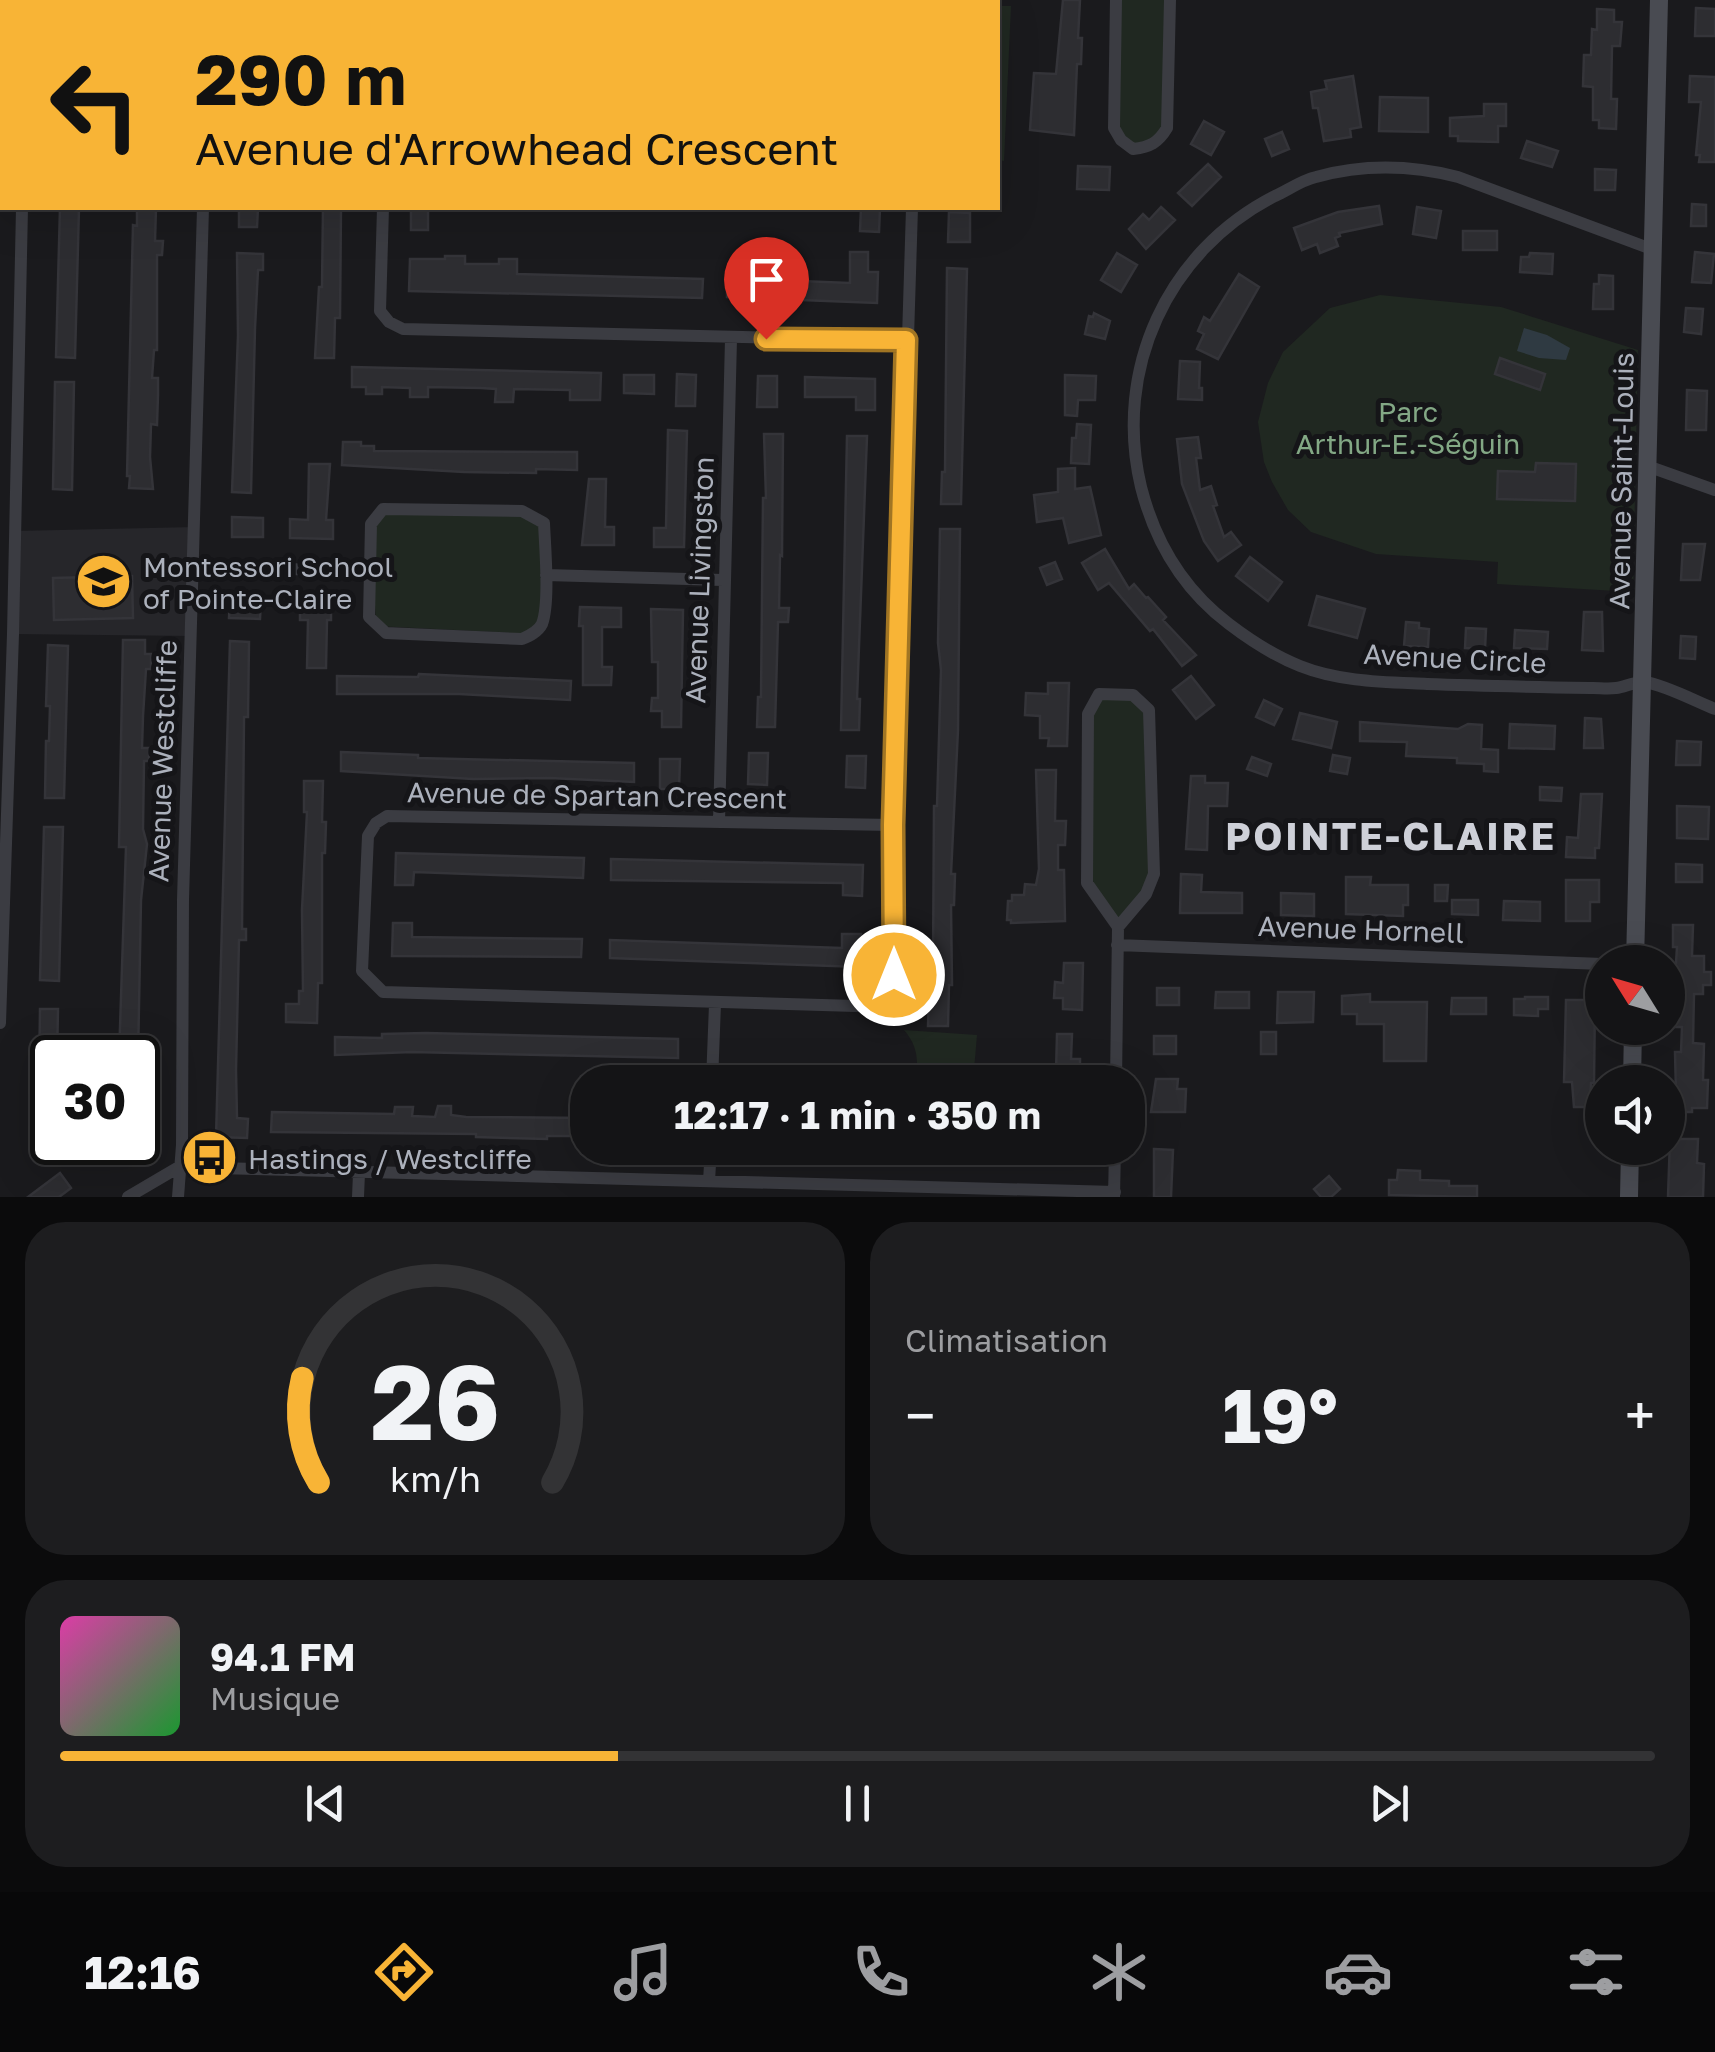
<!DOCTYPE html>
<html lang="fr">
<meta charset="utf-8">
<style>
:root{--surface:#141416;--page:#1d1d1f;--text:#f1f3f6;--muted:#9d9ea1;--line:#333335;--accent:#f8b436}
body{margin:0;font-family:"Golos Text",sans-serif;background:var(--page);color:var(--text);height:100vh;display:flex;flex-direction:column;font-size:38px;white-space:nowrap}
*{box-sizing:border-box;margin:0}
p{font-size:32px;color:var(--muted)}
.icon{flex:none;width:55px;height:55px;fill:none;stroke:currentColor;stroke-width:2;stroke-linecap:round;stroke-linejoin:round}
.map{position:relative;height:1197px;overflow:hidden}
.drawer{display:flex;flex-direction:column;gap:25px;padding:25px;background:#0b0b0c;flex:1}
.drawer>*{flex:none}
.top-card{position:absolute;left:0px;top:0px;width:1000px;height:210px;box-shadow:0 10px 40px #0002,0 0 0 2px var(--line);background:#f8b436;color:#111;overflow:hidden}
.needle{width:65px;rotate:307deg}
.controls{position:absolute;left:1585px;top:945px;display:grid;gap:20px}
.controls a{display:grid;place-items:center;width:100px;height:100px;border-radius:50%;background:var(--surface);box-shadow:0 10px 40px #0002,0 0 0 2px var(--line);font-size:50px}
.speed{position:absolute;left:30px;top:1035px;display:flex;gap:20px;font-size:50px;font-weight:700;text-align:center}
.speed>*{display:grid;place-content:center;width:130px;height:130px;border-radius:50%;background:var(--surface);box-shadow:0 10px 40px #0002,0 0 0 2px var(--line);line-height:1}
.speed .limit{border:5px solid #111;border-radius:15px;background:#fff;color:#111}
.pin{position:absolute;display:grid;place-items:center;width:85px;height:85px;color:#fff;margin:-102px -42px;border-radius:50% 50% 50% 0;rotate:-45deg;box-shadow:0 0 10px #0007}
.pin .icon{rotate:45deg}
.me{position:absolute;width:110px;margin:-55px;rotate:0deg;stroke-linejoin:round;filter:drop-shadow(0 0 8px #0008)}
.turn{display:flex;align-items:center;gap:35px;height:210px;padding:0 30px;font-size:45px}
.turn .icon{width:130px;height:130px;stroke-width:2.5}
.turn b{display:block;font-size:70px;line-height:85px}
.big{font-size:75px;font-weight:700;line-height:1.1}
.drawer .tile{flex:1;display:flex;flex-direction:column;justify-content:center;gap:15px;min-width:0;padding:0 35px;border-radius:40px;background:var(--page)}
.drawer .dial{align-items:center;gap:0}
.dial svg{height:260px;overflow:visible;fill:none;stroke:var(--line);stroke-width:7;stroke-linecap:round;text-anchor:middle}
.dial text{fill:var(--text);stroke:none}
.song{display:flex;align-items:center;gap:30px}
.cover{width:120px;height:120px;border-radius:15px;background:linear-gradient(135deg,hsl(320 70% 55%),hsl(130 70% 35%))}
.played{height:10px;border-radius:5px;background:linear-gradient(90deg,var(--accent) 35%,var(--line) 35%)}
.keys{display:flex;justify-content:space-around;direction:ltr}
.heat{display:flex;justify-content:space-between;align-items:center;font-size:55px;direction:ltr}
.drawer .tiles{flex:1;display:grid;gap:25px;grid-template-columns:1fr 1fr}
.tile:last-child{grid-column:span 2}
.trip{position:absolute;left:570px;top:1065px;width:575px;height:100px;border-radius:40px;background:var(--surface);box-shadow:0 10px 40px #0002,0 0 0 2px var(--line);font-weight:700;line-height:100px;text-align:center}
.dock{display:flex;height:160px;justify-content:space-around;align-items:center;background:#080809;color:var(--muted)}
.dock .icon{width:70px;height:70px}
.dock .on{color:var(--accent)}
.dock b{font-size:45px;color:var(--text)}
.map>svg:first-child{display:block}
.built{fill:#26262a}
.green{fill:#202821}
.water{fill:#2f3a42}
.building{fill:#2d2d31;stroke:#343439;stroke-width:2.5}
.lines{fill:none;stroke-linecap:round;stroke-linejoin:round}
.street{stroke:#3b3c42;stroke-width:12}
.secondary{stroke:#494b52;stroke-width:18}
.route-casing{stroke:#a17523;stroke-width:25}
.route{stroke:#f8b436;stroke-width:18}
.labels{text-anchor:middle;dominant-baseline:central;stroke-width:10;stroke-linejoin:round;paint-order:stroke}
.park-label{font-size:28px;fill:#83a885;stroke:#151518}
.street-label{font-size:28px;fill:#acb1bc;stroke:#151518}
.poi-label{font-size:28px;fill:#acb1bc;stroke:#151518;text-anchor:start}
.district-label{font-size:38px;font-weight:bold;letter-spacing:2.5px;fill:#ced0d8;stroke:#151518}
</style>
<div class="map">
<svg width="1715" height="1197" viewBox="0 0 1715 1197">
<rect width="100%" height="100%" fill="#1a1a1d"/>
<path class="built" d="M195 527 191 636 13 634 15 531Z"/>
<path class="green" d="M1116 0H1170L1167 128 1133 149 1114 128Z
M998 6H1011L1004 161 998 160Z
M1380 295 1501 307 1638 350 1633 592 1497 584 1498 562 1376 554 1311 532 1288 510 1272 482 1264 462 1258 422 1268 383 1283 352 1330 308Z
M383 509 522 511 544 523 542 624 534 634 376 626 371 524Z
M1099 694 1133 695 1149 710 1154 874 1118 927 1087 883 1088 714Z
M904 1030 977 1035 973 1082H915C919 1062 918 1046 904 1030Z"/>
<path class="water" d="M1524 328 1547 335 1570 348 1566 360 1539 358 1517 351Z"/>
<path class="building" d="M1063 0H1080L1078 38H1082L1081 64H1077L1074 135 1030 130 1034 73 1056 74Z
M1696 8 1715 9V36H1695Z
M1597 9 1614 10V22H1622L1620 46H1612L1611 99H1617L1616 129 1599 128V120H1593V87L1583 86 1584 55H1591L1592 29 1597 30Z
M1353 76 1361 127 1350 129 1351 137 1324 141 1318 108H1313L1311 92 1327 89 1325 81Z
M1690 76 1715 77V162H1699L1700 155H1696L1701 102H1689Z
M1380 97 1428 98V132L1379 131Z
M1484 104H1506V126H1498V142L1458 141V136H1450V118L1484 116Z
M1204 121 1224 132 1211 155 1191 144Z
M1282 132 1289 149 1272 156 1265 139Z
M1527 141 1558 151 1552 167 1521 158Z
M1208 164 1221 177 1192 206 1178 193Z
M1078 166 1110 167 1109 190 1077 189Z
M1595 169 1616 170 1615 190H1595Z
M1692 204 1706 205V226H1691Z
M1379 206 1382 224 1339 233 1340 236 1335 238 1338 246 1320 253 1317 244 1302 250 1294 228 1338 212Z
M1161 207 1175 220 1146 249 1129 229 1143 214 1149 220Z
M1417 207 1441 211 1436 238 1413 234Z
M60 208H79L75 358 56 357Z
M137 208H156L155 241H163L162 255H157V350H154L152 378H158V395L157 425 151 424 150 457 153 489 129 488 130 476H127L133 225 137 226Z
M239 208H258L257 227H239Z
M323 208H341L340 318H335L334 358H315L319 287H322Z
M411 208H428V230H411Z
M861 208H880L879 232 860 231Z
M949 212 970 213V242H948Z
M1463 231H1497V250H1463Z
M850 252H868V272H878L877 303 727 297V278L850 283Z
M1695 252 1714 254 1711 283 1692 282Z
M237 253 263 254V270H258L255 328 251 493 232 492 238 336Z
M1117 253 1137 265 1121 292 1101 280Z
M1530 253 1553 254 1552 274 1520 272 1521 257H1529Z
M445 256H465V264H499V259H517V274L703 279 702 298 409 291 410 259H445Z
M947 268 967 269 961 504H941L942 472H945Z
M1239 274 1259 287 1218 359 1197 349 1204 334 1198 331 1204 317 1210 321Z
M1599 275 1613 276V309H1593L1594 284H1599Z
M1686 308 1703 309 1701 334 1684 332Z
M1094 313 1110 321 1105 339 1085 334 1089 316 1093 317Z
M1500 358 1545 374 1540 390 1495 374Z
M1180 361 1200 362 1199 388H1202V400L1178 399Z
M352 367 601 373 600 400H570V390L514 389 513 402H495L496 389 481 388 428 387V397H410V388L382 387V394H366V387H352Z
M677 374 696 375 695 406H676Z
M624 375H654V394L624 393Z
M1065 375 1096 376 1095 400H1078L1077 416 1065 415Z
M758 376H777V407H757Z
M805 377 875 379V410H856V397H805Z
M55 382H74L72 490 53 489Z
M1687 390 1707 391 1706 430H1686Z
M1077 424 1091 425 1089 464 1071 463 1072 438H1076Z
M668 430 687 431 684 547H654V528H666Z
M764 434H783L782 556 780 555 779 608H789L788 622H778L775 727H757L758 697H761L763 498H766Z
M847 436H867L857 699H860L859 730H841Z
M1198 437 1201 458H1196L1200 490 1211 486 1217 505 1213 506 1224 537 1231 532 1241 545 1218 561 1204 541 1182 484 1177 439Z
M343 442H361V446H374V451L577 452V470L536 469V473L464 472 342 465Z
M1536 463 1576 464 1575 501 1497 499 1498 471 1535 472Z
M309 464H330L326 520H333V539L290 538V519L308 520Z
M1075 468V489L1090 487 1101 535 1069 543 1063 518 1037 522 1034 495 1058 492V469Z
M589 479H606L605 527H614V545H582Z
M232 517 263 518V537H232Z
M940 529H960L958 730 951 874H955L954 905H951L952 985H949L948 1026H928L930 969H933L934 806H937L941 670 938 643Z
M1683 544H1705L1700 580H1681Z
M1105 549 1129 589 1134 584 1146 598 1148 597 1166 617 1163 620 1196 655 1182 666 1153 629 1150 631 1109 583 1098 590 1082 563Z
M1250 557 1282 582 1268 601 1236 576Z
M1055 562 1062 579 1047 585 1040 568Z
M132 576 133 618 54 620 53 578Z
M1317 596 1365 609 1357 638 1309 625Z
M230 599H261L260 619 229 618Z
M300 601H331V620H327L326 668H307L308 620H300Z
M580 607 621 608V627H602V667H612L611 685H583V626H579Z
M651 609 683 610 681 727H662V711H651L652 698H658V662H652Z
M1584 612H1602L1603 651 1582 650Z
M1406 622 1419 623V628L1429 629 1428 647 1404 646Z
M1466 628 1486 629 1485 649 1465 648Z
M1515 630 1548 632 1547 649 1514 648Z
M1681 636 1696 637 1695 659 1680 658Z
M123 640H145V654H151V669H146L143 716 142 748H149V761H144L143 829 147 844 141 900 138 1058H119L126 847H119Z
M230 641 249 642 248 717H244L242 929H246V940H239L236 1070 237 1118 248 1119 247 1138 216 1137Z
M48 645 68 646 64 798H45L46 741H49L50 706H46Z
M419 674 571 681 570 700 459 694H337V676L418 677Z
M1191 676 1214 705 1196 719 1173 690Z
M1048 683H1069L1067 746H1048L1049 738H1040V716L1025 715 1026 693 1048 694Z
M1264 700 1282 709 1274 725 1256 717Z
M1300 713 1337 722 1331 748 1293 739Z
M1585 718 1601 719 1603 748H1584Z
M1360 722 1458 729 1468 724 1482 725 1481 749 1498 750V772L1484 771V764L1457 763V758L1406 756 1407 742 1360 741Z
M1510 724 1555 726 1554 749 1509 748Z
M1677 741 1701 742 1700 765H1676Z
M341 752 418 755V758L634 763V782L550 778 473 779 341 771Z
M749 753H768L767 785 748 784Z
M1333 755 1350 758 1347 774 1330 771Z
M847 756H866L865 788 846 787Z
M1252 757 1271 764 1267 776 1247 769Z
M660 759H680L679 789H660Z
M1036 770H1056L1055 821H1066L1065 845H1058V870H1064L1065 921 1011 923V920H1007L1008 901H1012V895H1024L1025 884 1036 885 1039 869Z
M1191 776H1205V783H1228L1227 806H1208L1207 850 1186 849Z
M304 781H323L322 822H326L325 853H322V983H318L317 1023 286 1022V1004H299V991H303L302 910 307 812H304Z
M1540 787 1562 788 1561 801 1540 800Z
M1581 794H1602L1599 848H1595V858L1566 857 1567 837 1578 838Z
M1677 806 1709 807 1708 839 1677 838Z
M44 827H63L59 981 40 980Z
M396 853 584 858 583 878 414 872 413 885H395Z
M611 859 863 865 862 896 843 895V883L611 880Z
M1676 864 1702 865V882H1676Z
M1181 874 1202 875 1201 892 1242 893V913H1180Z
M1346 877H1371L1370 885H1408V905H1403V916L1346 914Z
M1566 880H1599V902H1590V921H1566Z
M1435 885H1448L1447 901H1435Z
M1281 893 1314 894V916L1281 915Z
M1452 900H1478V915L1452 914Z
M1504 901 1540 902V921L1503 920Z
M393 923H412V937L582 939 581 957 392 956Z
M1673 925H1693L1692 956H1704V972H1711V985H1703V994H1694L1693 1043 1704 1044 1703 1080H1708L1707 1108H1692V1112H1671V1094H1676L1675 1052H1681L1682 1027H1672L1677 947H1673Z
M842 934H861L860 967 610 958V940L842 948Z
M1064 963H1083L1082 1010 1063 1009V998H1054L1055 982 1063 983Z
M1157 988H1179V1005H1157Z
M1216 992H1249V1008H1215Z
M1278 992H1314L1313 1022 1277 1023Z
M1370 994V1002H1427L1426 1061H1384V1024H1357V1014H1342V996Z
M1525 997H1548V1009H1538V1016L1514 1015V999H1525Z
M1452 998H1486V1014H1451Z
M1566 1000H1595L1594 1083H1591L1590 1107H1574L1572 1082H1564Z
M40 1009H58L57 1058H52V1142H57V1162H38Z
M1261 1032H1276V1054H1261Z
M426 1033 678 1039V1058L412 1052 335 1055V1037L382 1038V1034Z
M1057 1034H1072L1071 1059H1080V1072H1056Z
M1154 1036H1176V1054H1154Z
M1156 1079H1178L1177 1089H1186L1185 1112H1151Z
M438 1106H451V1115L466 1117 588 1118V1136H547V1139L476 1137V1134L271 1132 272 1112 394 1114 395 1107H413L412 1116 435 1117Z
M1670 1139H1698L1697 1163 1704 1164 1703 1197H1668Z
M1154 1149 1173 1150 1171 1197H1154Z
M1398 1170 1420 1171V1180L1449 1181V1186H1477V1197L1389 1195V1180H1397Z
M60 1173 71 1188 59 1197H28Z
M1329 1176 1340 1189 1331 1197H1321L1314 1189Z"/>
<g class="lines">
<path class="street" d="M1116 0 1114 128 1121 140 1133 149C1150 147 1158 143 1167 128L1170 0
M29 2V0
M208 2V0
M743 2V0
M0 156H2
M383 208 380 311 389 322 403 329 907 341
M1654 250 1458 177C1411 165 1363 164 1316 177 1302 180 1288 190 1275 196 1167 251 1113 370 1141 487 1155 542 1184 590 1229 624 1250 640 1275 656 1300 666 1340 682 1385 682 1427 684 1482 686 1538 687 1593 688 1600 688 1608 689 1616 688 1625 687 1635 681 1645 682 1665 685 1695 701 1715 709
M1650 467 1715 490
M383 509 522 511 544 523C545 547 550 603 542 624 538 632 529 636 522 639L386 633 369 617 371 524Z
M194 567 369 571
M546 575 723 580
M719 822 731 339
M893 825 387 816 376 823 368 836 362 971 383 992 856 1006C879 1004 887 997 894 975L893 825 912 208
M1117 945 1602 964
M0 1023 13 634 22 208
M712 1082 715 1004
M1116 1082 1118 927 1146 894 1154 874 1149 710 1133 695 1099 694 1088 714 1087 883 1118 927
M709 1181 711 1148
M128 1197 179 1167 1115 1192
M178 1197 182 1145 183 900 203 208
M358 1197 359 1173
M1114 1197 1115 1148"/>
<path class="secondary" d="M1635 962 1659 0
M1632 1082 1633 1028
M1629 1197 1630 1148"/>
</g>
<g class="lines">
<defs>
<path id="route" d="M766 339 906 340 893 825 894 975"/>
</defs>
<use href="#route" class="route-casing"/>
<use href="#route" class="route"/>
</g>
<defs>
<symbol id="school-disc" viewBox="-11 -11 22 22"><circle r="9.5" fill="#f8b436" stroke="#151518"/><path d="M0-5L7-2L0 1L-7-2ZM-4 1L0 2.5L4 1V4Q0 6-4 4Z" fill="#111"/></symbol>
<symbol id="bus-disc" viewBox="-11 -11 22 22"><circle r="9.5" fill="#f8b436" stroke="#151518"/><path d="M-5-6H5V4H4V6H2V4H-2V6H-4V4H-5ZM-3.5-4V0h7V-4ZM-3.5 1.2v1.5H-2V1.2ZM2 1.2v1.5H3.5V1.2Z" fill="#111"/></symbol>
</defs>
<g fill-rule="evenodd">
<use href="#school-disc" x="72" y="550" width="63" height="63"/>
<use href="#bus-disc" x="178" y="1126" width="63" height="63"/>
</g>
<g class="labels">
<g class="park-label">
<text x="1408" y="411">Parc<tspan x="1408" dy="32">Arthur-E.-Séguin</tspan></text>
</g>
<g class="street-label">
<text transform="translate(1621 481) rotate(-89)">Avenue Saint-Louis</text>
<text transform="translate(699 580) rotate(-88)">Avenue Livingston</text>
<text transform="translate(1455 658) rotate(3)">Avenue Circle</text>
<text transform="translate(162 761) rotate(-88)">Avenue Westcliffe</text>
<text transform="translate(597 795) rotate(1)">Avenue de Spartan Crescent</text>
<text transform="translate(1361 929) rotate(2)">Avenue Hornell</text>
</g>
<g class="poi-label">
<text x="143" y="566">Montessori School<tspan x="143" dy="32">of Pointe-Claire</tspan></text>
<text x="248" y="1158">Hastings / Westcliffe</text>
</g>
<g class="district-label">
<text x="1391" y="835">POINTE-CLAIRE</text>
</g>
</g>
</svg>
<div class="controls">
<a><svg class="needle" viewBox="-14 -14 28 28"><path d="M0-13l5 13h-10z" fill="#e53935"/><path d="M0 13l5-13h-10z" fill="#9d9ea1"/></svg></a>
<a><svg class="icon" aria-label="sound" viewBox="0 0 24 24"><path d="M4 9h4l5-4v14l-5-4H4zM17 9q2 3 0 6"/></svg></a>
</div>
<div class="speed"><div class="limit">30</div></div>
<div class="pin" style="left:766px;top:339px;background:#d93025"><svg class="icon" aria-label="arrive" viewBox="0 0 24 24"><path d="M6 21V4h12l-3 4 3 4H6"/></svg></div>
<svg class="me" style="left:894px;top:975px" viewBox="-20 -20 40 40"><circle r="17" fill="#f8b436" stroke="#fff" stroke-width="3"/><path d="M0-11L8 9 0 5-8 9z" fill="#fff"/></svg>
<div class="trip">12:17 · 1 min · 350 m</div>
<div class="top-card">
<div class="turn"><svg class="icon" aria-label="left" viewBox="0 0 24 24"><path d="M17 20v-9H6M10 6l-5 5 5 5"/></svg><div><b>290 m</b>Avenue d'Arrowhead Crescent</div></div>
</div>
</div>
<section class="drawer">
<div class="tiles">
<div class="tile dial"><svg viewBox="0 0 100 80">
<path d="M14 69A42 42 0 1 1 86 69"/>
<path d="M14 69A42 42 0 0 1 9 37" stroke="#f8b436"/>
<text x="50" y="56" font-size="32" font-weight="700">26</text>
<text x="50" y="72" font-size="11">km/h</text>
</svg></div>
<div class="tile"><p>Climatisation</p>
<div class="heat"><a>−</a><b class="big">19°</b><a>+</a></div>
</div>
<div class="tile">
<div class="song"><i class="cover"></i><div><b>94.1 FM</b><p>Musique</p></div></div>
<div class="played"></div>
<div class="keys"><svg class="icon" aria-label="previous" viewBox="0 0 24 24"><path d="M18 5L8 12l10 7zM5 5v14"/></svg><svg class="icon" aria-label="pause" viewBox="0 0 24 24"><path d="M8 5v14M16 5v14"/></svg><svg class="icon" aria-label="next" viewBox="0 0 24 24"><path d="M6 5l10 7-10 7zM19 5v14"/></svg></div>
</div>
</div>
</section>
<nav class="dock">
<b>12:16</b>
<svg class="icon on" aria-label="directions" viewBox="0 0 24 24"><path d="M12 3l9 9-9 9-9-9zM9 14v-3h6M13 9l2 2-2 2"/></svg>
<svg class="icon" aria-label="music" viewBox="0 0 24 24"><path d="M9 18V5l10-2v13"/><circle cx="6" cy="18" r="3"/><circle cx="16" cy="16" r="3"/></svg>
<svg class="icon" aria-label="phone" viewBox="0 0 24 24"><path d="M5 4h4l2 5-3 2q2 4 5 5l2-3 5 2v4C11 20 4 13 5 4z"/></svg>
<svg class="icon" aria-label="climate" viewBox="0 0 24 24"><path d="M12 3v18M4 7l16 10M4 17L20 7"/></svg>
<svg class="icon" aria-label="car" viewBox="0 0 24 24"><path d="M5 17H2v-5l4-1 3-4h7l3 4 3 1v5h-3M9 17h6M6 11h13"/><circle cx="7" cy="17" r="2"/><circle cx="17" cy="17" r="2"/></svg>
<svg class="icon" aria-label="filters" viewBox="0 0 24 24"><path d="M4 7h16M4 17h16"/><circle cx="9" cy="7" r="2"/><circle cx="15" cy="17" r="2"/></svg>
</nav>
